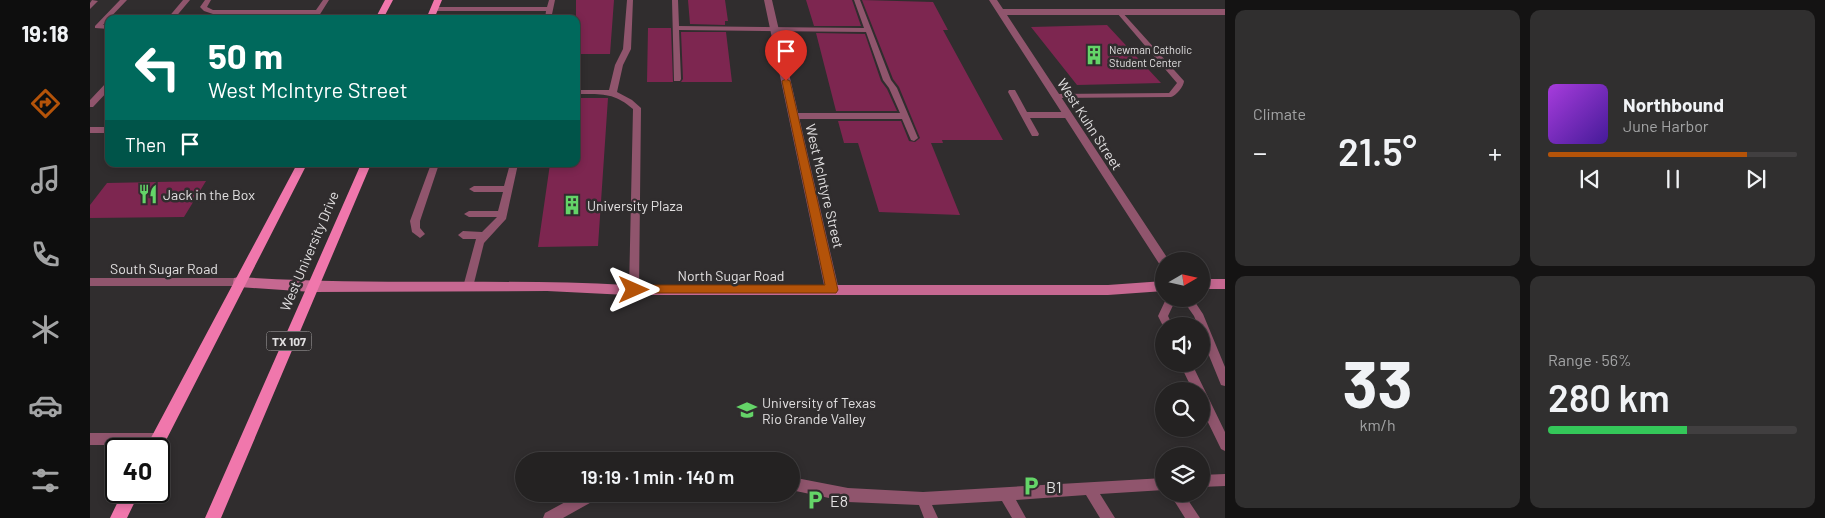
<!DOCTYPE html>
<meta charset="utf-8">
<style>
:root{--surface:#242222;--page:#302f2f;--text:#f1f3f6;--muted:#a3a4a5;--line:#413f40;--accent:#b45309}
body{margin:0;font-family:Barlow,sans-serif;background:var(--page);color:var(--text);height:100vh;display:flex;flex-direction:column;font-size:19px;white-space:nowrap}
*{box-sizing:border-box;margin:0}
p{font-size:16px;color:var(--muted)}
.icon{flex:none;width:28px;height:28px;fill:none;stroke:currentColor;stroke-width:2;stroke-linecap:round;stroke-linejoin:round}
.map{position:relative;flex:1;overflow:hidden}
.panel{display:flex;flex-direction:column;gap:10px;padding:10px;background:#141313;width:600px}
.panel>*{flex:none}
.hud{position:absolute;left:15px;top:15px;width:475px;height:152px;border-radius:10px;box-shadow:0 2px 8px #0003,0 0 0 1px var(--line);background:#00695c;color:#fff;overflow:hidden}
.needle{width:32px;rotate:81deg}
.fabs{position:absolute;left:1065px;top:252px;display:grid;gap:10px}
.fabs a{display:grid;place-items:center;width:55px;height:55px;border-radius:50%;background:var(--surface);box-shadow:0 2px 8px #0003,0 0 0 1px var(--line);font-size:25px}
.speed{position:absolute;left:15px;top:438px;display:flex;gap:10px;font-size:25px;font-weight:700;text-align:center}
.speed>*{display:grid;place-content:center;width:65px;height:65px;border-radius:50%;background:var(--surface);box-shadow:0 2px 8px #0003,0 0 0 1px var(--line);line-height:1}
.speed .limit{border:2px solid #111;border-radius:8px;background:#fff;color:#111}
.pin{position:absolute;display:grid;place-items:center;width:42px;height:42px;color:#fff;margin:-51px -21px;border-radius:50% 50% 50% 0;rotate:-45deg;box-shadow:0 0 5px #0007}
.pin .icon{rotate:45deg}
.me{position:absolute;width:55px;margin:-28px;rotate:90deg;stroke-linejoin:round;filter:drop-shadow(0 0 4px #0008)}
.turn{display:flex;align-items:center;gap:18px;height:105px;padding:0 20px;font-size:22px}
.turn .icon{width:65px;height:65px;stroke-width:2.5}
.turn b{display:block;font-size:35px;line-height:42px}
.then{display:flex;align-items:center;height:48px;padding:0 20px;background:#0003;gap:10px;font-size:19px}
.big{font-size:38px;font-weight:600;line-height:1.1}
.panel .tile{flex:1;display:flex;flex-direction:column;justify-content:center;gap:8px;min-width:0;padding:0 18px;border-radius:10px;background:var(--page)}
.panel .dial{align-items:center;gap:0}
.dial b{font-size:65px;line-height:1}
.song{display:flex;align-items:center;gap:15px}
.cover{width:60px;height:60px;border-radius:8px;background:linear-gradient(135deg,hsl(280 70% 55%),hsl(260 70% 35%))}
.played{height:5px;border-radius:2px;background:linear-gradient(90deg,var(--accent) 80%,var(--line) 80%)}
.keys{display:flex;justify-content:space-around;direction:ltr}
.heat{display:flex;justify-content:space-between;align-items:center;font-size:28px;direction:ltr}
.charge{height:8px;border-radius:4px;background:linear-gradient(90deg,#34c759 56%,var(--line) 0)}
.panel .tiles{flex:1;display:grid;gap:10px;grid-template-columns:repeat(2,1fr)}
.trip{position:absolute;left:425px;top:452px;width:285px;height:50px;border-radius:25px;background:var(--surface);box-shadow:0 2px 8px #0003,0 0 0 1px var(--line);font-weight:600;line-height:50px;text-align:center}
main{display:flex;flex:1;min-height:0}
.menu{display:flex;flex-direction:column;width:90px;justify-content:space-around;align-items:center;background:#0e0e0e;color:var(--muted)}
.menu .icon{width:35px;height:35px}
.menu .selected{color:var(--accent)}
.menu b{font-size:22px;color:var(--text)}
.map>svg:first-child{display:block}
.building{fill:#7d2650}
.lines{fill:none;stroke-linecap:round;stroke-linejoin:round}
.lane{fill:#90556d;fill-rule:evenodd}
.street{fill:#90556d;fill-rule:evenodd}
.secondary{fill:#c66891;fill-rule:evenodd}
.primary{fill:#f077ac;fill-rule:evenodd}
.route{fill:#b45309;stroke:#753606}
.labels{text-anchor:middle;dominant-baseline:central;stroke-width:5;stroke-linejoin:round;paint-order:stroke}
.far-poi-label{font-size:11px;fill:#e2e0e1;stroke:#302d2e;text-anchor:start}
.shield{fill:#302d2e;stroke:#adaaab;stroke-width:1}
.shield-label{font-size:12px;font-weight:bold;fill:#e2e0e1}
.street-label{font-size:14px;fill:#e2e0e1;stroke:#302d2e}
.poi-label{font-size:14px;fill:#e2e0e1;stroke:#302d2e;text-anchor:start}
.near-poi-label{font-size:16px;fill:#e2e0e1;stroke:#302d2e;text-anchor:start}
</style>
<main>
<nav class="menu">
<b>19:18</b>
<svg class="icon selected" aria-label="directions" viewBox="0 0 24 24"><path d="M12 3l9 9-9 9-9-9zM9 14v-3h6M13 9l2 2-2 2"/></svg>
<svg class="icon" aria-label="music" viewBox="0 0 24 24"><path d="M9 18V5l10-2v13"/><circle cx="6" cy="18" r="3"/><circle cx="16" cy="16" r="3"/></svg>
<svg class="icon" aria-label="phone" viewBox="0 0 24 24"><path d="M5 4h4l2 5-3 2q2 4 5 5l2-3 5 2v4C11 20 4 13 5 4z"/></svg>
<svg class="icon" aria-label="climate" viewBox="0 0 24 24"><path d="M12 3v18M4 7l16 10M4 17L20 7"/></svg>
<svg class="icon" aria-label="car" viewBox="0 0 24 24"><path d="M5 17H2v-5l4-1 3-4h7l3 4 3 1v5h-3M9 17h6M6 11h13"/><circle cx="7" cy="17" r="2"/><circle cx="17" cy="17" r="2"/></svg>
<svg class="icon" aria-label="filters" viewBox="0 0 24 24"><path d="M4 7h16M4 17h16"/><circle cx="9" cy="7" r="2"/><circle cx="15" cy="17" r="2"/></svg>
</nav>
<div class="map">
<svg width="1135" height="518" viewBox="0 0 1135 518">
<rect width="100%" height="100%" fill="#302d2e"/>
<path class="building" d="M486 0H524L520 54H486Z
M598 0H635L638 21H635V25L600 24Z
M716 0H762L771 26H724Z
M772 0 843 2 858 30H853L913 140H852L853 143H841L870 215 789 212 768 143H754L748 121H811L819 141 825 142 830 138 809 87 803 79Z
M1017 25 1071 83 987 85 941 27Z
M558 28H581L583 82H557Z
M591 32H636L642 82H591L593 79Z
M726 33 775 34 791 81 797 89 807 111H746Z
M486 98H518L508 246 448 247 460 164H486Z
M116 181 94 217 0 218V205L17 183Z"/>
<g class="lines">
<path class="lane" d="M2 0 8 1 0 9V3Z
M30 0H37L13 25H19V29L5 28V26Z
M93 0H100L84 19H77Z
M115 0H121L117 7 123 10H226L233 0H239L227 19H220L223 14H123L114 11 110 7Z
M459 0H465L461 19H455L456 11H344L341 9 344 7H457Z
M537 0H543L541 49 533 65 527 92 542 100 551 108 549 290 548 293H540L539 290 543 109C524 92 510 94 486 94V90H519L525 65 533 49Z
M582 0H588L589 26 774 28 764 0H770L801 80 807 88 828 138 824 141 821 140 812 119H704L700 116 704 113H810L799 88 793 80 776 32 589 30 591 79 590 81H584Z
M1029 10 1031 11 1094 81C1094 86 1086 96 1081 97L963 98V94H966L1079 93 1087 83 1027 13 1026 12Z
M16 83H19V90L3 107H0V100Z
M919 90H925L937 112H978L982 115 978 118H940L949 134 948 136H942L918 92Z
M0 127H19V133H0Z
M341 164H349L330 221V228L335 234 330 238 322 232 320 221Z
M420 164H428L416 219 394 243 383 287 382 290H374L373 287 386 239H373L368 235 373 231 392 232 407 217H379L374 214 379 211H408L413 192H384L379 189 384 186H414Z
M0 278H149L153 279 154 282 153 285 149 286H0Z
M1076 299H1086L1078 316 1083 326H1074V328L1068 316Z
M1092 299H1103L1113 314 1135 367V386L1131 385 1111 336V326H1108L1104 316Z
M1090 364H1102L1135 432V451L1131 449 1111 408V391H1103Z
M0 433H68L72 435 74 439 72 443 68 445H0Z
M1135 474V486L1111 487V475Z
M701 477 758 488 833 492 1074 478V490L1010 494 1025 518H1010L996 495 926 500 936 518H922L912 501 842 505 848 518H834L829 505 758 502 701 490Z
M490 494H509L507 499 473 518H453L455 513Z
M1080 494H1094L1110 518H1095Z"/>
<path class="street" d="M674 0H682L749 290 747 294 742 295 737 294 735 290Z
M899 0H907L913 9H1135V15H917L1078 259 1080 261H1074V267L1070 265Z"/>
<path class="secondary" d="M149 277C278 286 408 278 537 285H1018L1074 281V291L1018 295H537L457 291 222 292 149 287 144 286 143 282 144 278Z
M1111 279H1135V289H1111Z"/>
<path class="primary" d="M295 0H303L293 19H285Z
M344 0H352L344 19H336Z
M207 164H217L69 454V449H55Z
M271 164H281L131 518H115Z
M33 491H50L37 518H20Z"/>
</g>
<path class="route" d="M696 79 700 81 748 290 746 293H540L538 290 540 287 544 285H735L692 81Z"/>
<defs>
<symbol id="building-bare" viewBox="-9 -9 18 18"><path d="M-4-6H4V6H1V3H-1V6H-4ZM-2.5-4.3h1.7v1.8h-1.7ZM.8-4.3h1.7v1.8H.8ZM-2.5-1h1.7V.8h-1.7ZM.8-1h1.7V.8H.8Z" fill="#64d468" stroke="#302d2e" stroke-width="2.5" paint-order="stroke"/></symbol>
<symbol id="restaurant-bare" viewBox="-9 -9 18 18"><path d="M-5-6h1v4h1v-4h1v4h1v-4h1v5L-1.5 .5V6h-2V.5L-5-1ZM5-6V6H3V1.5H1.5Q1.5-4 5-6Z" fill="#64d468" stroke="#302d2e" stroke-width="2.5" paint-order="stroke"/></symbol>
<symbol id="university-bare" viewBox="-9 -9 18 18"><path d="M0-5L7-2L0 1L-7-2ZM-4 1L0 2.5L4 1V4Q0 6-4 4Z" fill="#64d468" stroke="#302d2e" stroke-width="2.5" paint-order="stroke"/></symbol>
<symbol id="parking-bare" viewBox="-9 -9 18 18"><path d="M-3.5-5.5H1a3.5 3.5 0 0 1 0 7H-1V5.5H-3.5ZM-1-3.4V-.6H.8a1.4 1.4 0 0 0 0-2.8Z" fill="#64d468" stroke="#302d2e" stroke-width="2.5" paint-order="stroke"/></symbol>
</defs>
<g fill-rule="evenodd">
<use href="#building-bare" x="990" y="41" width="28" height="28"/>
<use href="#restaurant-bare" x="44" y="180" width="28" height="28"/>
<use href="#building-bare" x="468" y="191" width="28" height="28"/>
<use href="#university-bare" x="643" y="396" width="28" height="28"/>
<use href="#parking-bare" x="927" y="472" width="28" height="28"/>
<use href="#parking-bare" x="711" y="486" width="28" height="28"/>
</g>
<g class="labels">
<g class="far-poi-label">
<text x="1019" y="49">Newman Catholic<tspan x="1019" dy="13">Student Center</tspan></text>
</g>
<rect class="shield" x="176.5" y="331.5" width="45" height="19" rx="4"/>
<g class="shield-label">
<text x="199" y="341">TX 107</text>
</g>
<g class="street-label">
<text transform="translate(1000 124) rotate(57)">West Kuhn Street</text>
<text transform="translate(735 186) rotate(77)">West McIntyre Street</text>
<text transform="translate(219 251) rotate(-67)">West University Drive</text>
<text x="74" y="268">South Sugar Road</text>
<text x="641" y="275">North Sugar Road</text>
</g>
<g class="poi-label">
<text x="73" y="194">Jack in the Box</text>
<text x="497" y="205">University Plaza</text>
<text x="672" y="402">University of Texas<tspan x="672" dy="16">Rio Grande Valley</tspan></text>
</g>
<g class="near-poi-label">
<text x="956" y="486">B1</text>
<text x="740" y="500">E8</text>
</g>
</g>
</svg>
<div class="fabs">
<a><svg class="needle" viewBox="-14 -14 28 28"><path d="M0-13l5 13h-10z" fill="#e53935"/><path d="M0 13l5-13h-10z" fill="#a3a4a5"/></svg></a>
<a><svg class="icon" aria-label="sound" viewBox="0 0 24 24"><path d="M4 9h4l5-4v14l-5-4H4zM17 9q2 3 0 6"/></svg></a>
<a><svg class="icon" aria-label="search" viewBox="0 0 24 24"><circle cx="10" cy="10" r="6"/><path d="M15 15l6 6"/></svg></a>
<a><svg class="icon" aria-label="layers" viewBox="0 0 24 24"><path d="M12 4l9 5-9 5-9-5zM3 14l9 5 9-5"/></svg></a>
</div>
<div class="speed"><div class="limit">40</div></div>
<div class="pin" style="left:696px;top:81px;background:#d93025"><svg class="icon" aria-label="arrive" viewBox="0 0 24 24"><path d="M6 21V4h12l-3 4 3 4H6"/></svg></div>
<svg class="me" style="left:544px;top:290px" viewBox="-20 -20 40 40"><path d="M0-17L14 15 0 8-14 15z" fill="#b45309" stroke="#fff" stroke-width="4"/></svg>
<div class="trip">19:19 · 1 min · 140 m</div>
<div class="hud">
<div class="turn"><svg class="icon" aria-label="left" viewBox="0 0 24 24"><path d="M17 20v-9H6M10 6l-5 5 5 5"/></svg><div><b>50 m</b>West McIntyre Street</div></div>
<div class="then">Then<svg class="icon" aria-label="arrive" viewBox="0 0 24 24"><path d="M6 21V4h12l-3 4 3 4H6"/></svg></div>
</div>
</div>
<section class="panel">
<div class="tiles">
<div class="tile"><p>Climate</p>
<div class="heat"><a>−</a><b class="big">21.5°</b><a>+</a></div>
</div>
<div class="tile">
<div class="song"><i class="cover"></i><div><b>Northbound</b><p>June Harbor</p></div></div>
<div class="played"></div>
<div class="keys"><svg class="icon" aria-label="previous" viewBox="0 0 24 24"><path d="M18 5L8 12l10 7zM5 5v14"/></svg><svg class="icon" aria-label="pause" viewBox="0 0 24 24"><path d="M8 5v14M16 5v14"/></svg><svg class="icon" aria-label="next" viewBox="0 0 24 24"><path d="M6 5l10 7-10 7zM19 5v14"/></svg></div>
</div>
<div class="tile dial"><b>33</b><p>km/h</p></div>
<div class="tile"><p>Range · 56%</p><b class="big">280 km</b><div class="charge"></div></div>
</div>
</section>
</main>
